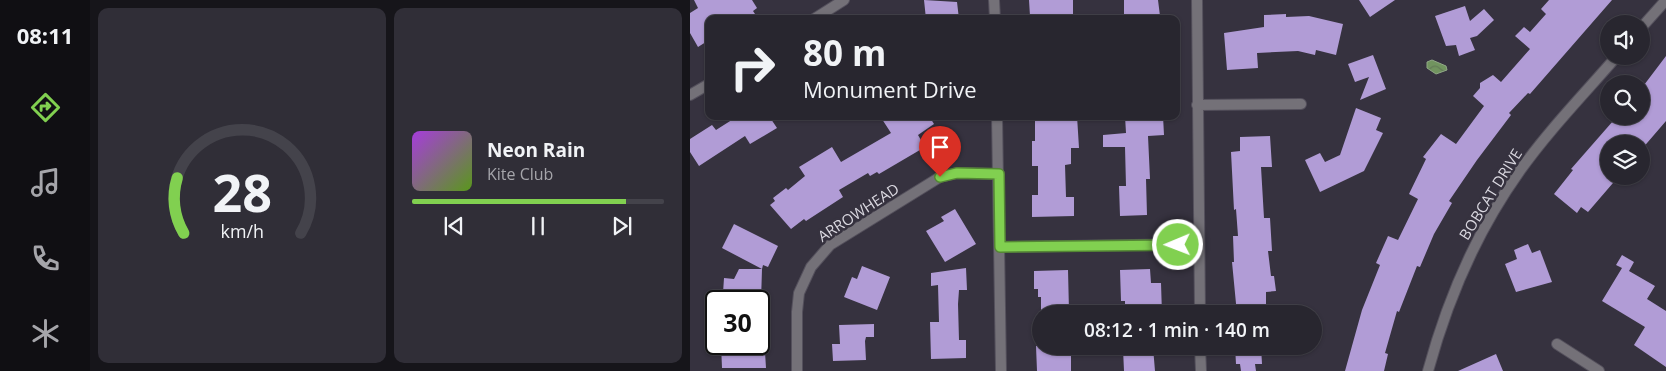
<!DOCTYPE html>
<meta charset="utf-8">
<style>
:root{--surface:#28262f;--page:#302e37;--text:#f1f3f6;--muted:#a5a5aa;--line:#44434b;--accent:#81d050}
body{margin:0;font-family:"Open Sans",sans-serif;background:var(--page);color:var(--text);height:100vh;display:flex;flex-direction:column;font-size:19px;white-space:nowrap}
*{box-sizing:border-box;margin:0}
p{font-size:16px;color:var(--muted)}
.icon{flex:none;width:28px;height:28px;fill:none;stroke:currentColor;stroke-width:2;stroke-linecap:round;stroke-linejoin:round}
.map{position:relative;flex:1;overflow:hidden}
.panel{display:flex;flex-direction:column;gap:8px;padding:8px;background:#16151a;width:600px}
.panel>*{flex:none}
.hud{position:absolute;left:15px;top:15px;width:475px;height:105px;border-radius:10px;box-shadow:0 1px 4px #0004,0 0 0 1px var(--line);background:#28262f;color:var(--text);overflow:hidden}
.tools{position:absolute;left:910px;top:15px;display:grid;gap:10px}
.tools a{display:grid;place-items:center;width:50px;height:50px;border-radius:50%;background:var(--surface);box-shadow:0 1px 4px #0004,0 0 0 1px var(--line);font-size:25px}
.speed{position:absolute;left:15px;top:290px;display:flex;gap:10px;font-size:25px;font-weight:700;text-align:center}
.speed>*{display:grid;place-content:center;width:65px;height:65px;border-radius:50%;background:var(--surface);box-shadow:0 1px 4px #0004,0 0 0 1px var(--line);line-height:1}
.speed .limit{border:2px solid #111;border-radius:8px;background:#fff;color:#111}
.pin{position:absolute;display:grid;place-items:center;width:42px;height:42px;color:#fff;margin:-51px -21px;border-radius:50% 50% 50% 0;rotate:-45deg;box-shadow:0 0 5px #0007}
.pin .icon{rotate:45deg}
.me{position:absolute;width:55px;margin:-28px;rotate:269deg;stroke-linejoin:round;filter:drop-shadow(0 0 4px #0008)}
.turn{display:flex;align-items:center;gap:18px;height:105px;padding:0 15px;font-size:22px}
.turn .icon{width:65px;height:65px;stroke-width:2.5}
.turn b{display:block;font-size:35px;line-height:42px}
.panel .tile{flex:1;display:flex;flex-direction:column;justify-content:center;gap:8px;min-width:0;padding:0 18px;border-radius:10px;background:var(--page)}
.panel .dial{align-items:center;gap:0}
.dial svg{height:130px;overflow:visible;fill:none;stroke:var(--line);stroke-width:7;stroke-linecap:round;text-anchor:middle}
.dial text{fill:var(--text);stroke:none}
.song{display:flex;align-items:center;gap:15px}
.cover{width:60px;height:60px;border-radius:8px;background:linear-gradient(135deg,hsl(280 70% 55%),hsl(90 70% 35%))}
.played{height:5px;border-radius:2px;background:linear-gradient(90deg,var(--accent) 85%,var(--line) 85%)}
.keys{display:flex;justify-content:space-around;direction:ltr}
.panel .tiles{flex:1;display:grid;gap:8px;grid-template-columns:repeat(2,1fr)}
.trip{position:absolute;left:342px;top:305px;width:290px;height:50px;border-radius:25px;background:var(--surface);box-shadow:0 1px 4px #0004,0 0 0 1px var(--line);font-weight:600;line-height:50px;text-align:center}
main{display:flex;flex:1;min-height:0}
.dock{display:flex;flex-direction:column;width:90px;justify-content:space-around;align-items:center;background:#100f13;color:var(--muted)}
.dock .icon{width:35px;height:35px}
.dock .current{color:var(--accent)}
.dock b{font-size:22px;color:var(--text)}
.map>svg:first-child{display:block}
.water{fill:url(#water-waves);stroke:#90a886}
.building{fill:#b19cd6}
.lines{fill:none;stroke-linecap:round;stroke-linejoin:round}
.minor-casing{stroke:#54505c;stroke-width:12}
.minor{stroke:#747178;stroke-width:10}
.route-casing{stroke:#548734;stroke-width:12}
.route{stroke:#81d050;stroke-width:9}
.labels{text-anchor:middle;dominant-baseline:central;stroke-width:5;stroke-linejoin:round;paint-order:stroke}
.street-label{font-size:15px;fill:#dad8e0;stroke:#36323f}
</style>
<main>
<nav class="dock">
<b>08:11</b>
<svg class="icon current" aria-label="directions" viewBox="0 0 24 24"><path d="M12 3l9 9-9 9-9-9zM9 14v-3h6M13 9l2 2-2 2"/></svg>
<svg class="icon" aria-label="music" viewBox="0 0 24 24"><path d="M9 18V5l10-2v13"/><circle cx="6" cy="18" r="3"/><circle cx="16" cy="16" r="3"/></svg>
<svg class="icon" aria-label="phone" viewBox="0 0 24 24"><path d="M5 4h4l2 5-3 2q2 4 5 5l2-3 5 2v4C11 20 4 13 5 4z"/></svg>
<svg class="icon" aria-label="climate" viewBox="0 0 24 24"><path d="M12 3v18M4 7l16 10M4 17L20 7"/></svg>
</nav>
<section class="panel">
<div class="tiles">
<div class="tile dial"><svg viewBox="0 0 100 80">
<path d="M14 69A42 42 0 1 1 86 69"/>
<path d="M14 69A42 42 0 0 1 10 35" stroke="#81d050"/>
<text x="50" y="56" font-size="32" font-weight="700">28</text>
<text x="50" y="72" font-size="11">km/h</text>
</svg></div>
<div class="tile">
<div class="song"><i class="cover"></i><div><b>Neon Rain</b><p>Kite Club</p></div></div>
<div class="played"></div>
<div class="keys"><svg class="icon" aria-label="previous" viewBox="0 0 24 24"><path d="M18 5L8 12l10 7zM5 5v14"/></svg><svg class="icon" aria-label="pause" viewBox="0 0 24 24"><path d="M8 5v14M16 5v14"/></svg><svg class="icon" aria-label="next" viewBox="0 0 24 24"><path d="M6 5l10 7-10 7zM19 5v14"/></svg></div>
</div>
</div>
</section>
<div class="map">
<svg width="976" height="371" viewBox="0 0 976 371">
<defs>
<pattern id="water-waves" width="16" height="10" patternUnits="userSpaceOnUse" patternTransform="scale(1.25)"><rect width="16" height="10" fill="#71945f"/><path d="M0 5q4-4 8 0t8 0" fill="none" stroke="#637b57"/></pattern>
</defs>
<rect width="100%" height="100%" fill="#36323f"/>
<path class="water" d="M742 60 756 66 757 70 746 74 737 68V62Z"/>
<path class="building" d="M4 0H62L67 8 63 11 65 14 58 19H19V40L8 47 0 33V13L8 8Z
M234 0 267 2 269 19H236Z
M339 0H383V14L340 16Z
M434 0H468L470 16 434 17Z
M669 0H705L680 17Z
M859 0H922L840 94 838 93 819 113 821 115 787 160 759 201 762 203 744 234 730 267 727 266 709 312 707 311 695 353 698 354 694 371H655L672 310 690 265 686 263 698 236 708 240 728 199 719 194 736 159 733 157 751 134 766 144 794 106 783 96 790 88V83L803 75 811 82 840 49 825 36 834 27 840 32 856 14 851 9Z
M775 6 780 21 794 9 804 20 787 36 780 38 785 50 769 56 766 45 756 46 745 16Z
M596 14V17L619 16 653 24 646 55 626 50 625 55 608 51 567 53 568 68 537 70 534 33 574 27V15Z
M683 55 696 89 670 100 679 77 665 82 658 64Z
M976 56V121L951 150V144H919V176H929L898 212 891 207 887 213 864 194 883 170 881 169 923 121 925 122 929 116H951V89Z
M666 108 691 118 686 130 693 133 674 171 630 192 615 160 630 153 635 162 650 155Z
M48 116H79L87 128 60 144 55 136 9 166 0 152V139L22 125 26 130Z
M190 116H239L244 124 228 135 235 147 189 174 187 172 180 176 178 173 149 190 153 197 116 221 114 219 101 229 80 205 85 201 83 198 96 188 98 190 115 176 109 167 142 147 151 162 201 133Z
M345 116H387L389 148H381V164L375 165 376 197H384V216L342 217V195H348V166H342V141H345Z
M435 116H473L474 135 458 136 460 179H456L457 215 430 216 429 186H436L435 147H413V135L436 133Z
M580 136 582 167H571L574 218H580L582 251H578L581 276H584L586 291 576 292V314H547L542 262H544L543 236H548L546 209 544 210 541 152 550 151V137Z
M265 209 286 244 255 262 236 231 254 221 251 217Z
M44 224 88 246 78 267 73 265 72 269 32 248Z
M838 244 842 253 850 250 862 282 826 292 815 264 827 259 824 250Z
M932 255 944 262 939 271 965 286 957 299 976 311V367L944 345 955 327 912 301 932 268 926 265Z
M172 266 200 277 187 310 154 297 162 277 167 279Z
M276 268 277 290H269L268 304 269 340H276V358L241 359 240 322H249L248 285 241 286V273Z
M49 269H72L71 301H38V293H33L34 278 44 279Z
M460 269 461 283H471L472 314H435V301H431L430 270Z
M378 270 379 311 351 312V297H348V289H344V271Z
M184 324V337H176L175 341 176 360 143 361 142 344H150L149 325Z
M31 344H65V352H75L76 368H32Z
M346 346H381V371H347Z
M545 346H571L572 364H565L566 371H551L550 364H546Z
M463 347 465 371H434L433 349Z
M806 354 813 371H768Z"/>
<g class="lines">
<defs>
<path id="minor" d="M304 0 305 19
M507 0 510 314
M124 19 154 0
M951 28 976 0
M0 95 19 84
M507 105 611 104
M307 116 311 371
M310 247 508 244
M867 344 909 371
M510 346 511 371
M107 371V312L109 293 121 267 140 245 250 177 267 173 309 174
M738 371C757 301 787 231 829 172 858 131 894 94 927 56"/>
</defs>
<use href="#minor" class="minor-casing"/>
<use href="#minor" class="minor"/>
</g>
<g class="lines">
<defs>
<path id="route" d="M250 177 267 173 309 174 310 247 488 245"/>
</defs>
<use href="#route" class="route-casing"/>
<use href="#route" class="route"/>
</g>
<g class="labels">
<g class="street-label">
<text transform="translate(800 194) rotate(-58)">BOBCAT DRIVE</text>
<text transform="translate(168 212) rotate(-33)">ARROWHEAD</text>
</g>
</g>
</svg>
<div class="tools">
<a><svg class="icon" aria-label="sound" viewBox="0 0 24 24"><path d="M4 9h4l5-4v14l-5-4H4zM17 9q2 3 0 6"/></svg></a>
<a><svg class="icon" aria-label="search" viewBox="0 0 24 24"><circle cx="10" cy="10" r="6"/><path d="M15 15l6 6"/></svg></a>
<a><svg class="icon" aria-label="layers" viewBox="0 0 24 24"><path d="M12 4l9 5-9 5-9-5zM3 14l9 5 9-5"/></svg></a>
</div>
<div class="speed"><div class="limit">30</div></div>
<div class="pin" style="left:250px;top:177px;background:#d93025"><svg class="icon" aria-label="arrive" viewBox="0 0 24 24"><path d="M6 21V4h12l-3 4 3 4H6"/></svg></div>
<svg class="me" style="left:488px;top:245px" viewBox="-20 -20 40 40"><circle r="17" fill="#81d050" stroke="#fff" stroke-width="3"/><path d="M0-11L8 9 0 5-8 9z" fill="#fff"/></svg>
<div class="trip">08:12 · 1 min · 140 m</div>
<div class="hud">
<div class="turn"><svg class="icon" aria-label="right" viewBox="0 0 24 24"><path d="M7 20v-9h11M14 6l5 5-5 5"/></svg><div><b>80 m</b>Monument Drive</div></div>
</div>
</div>
</main>
